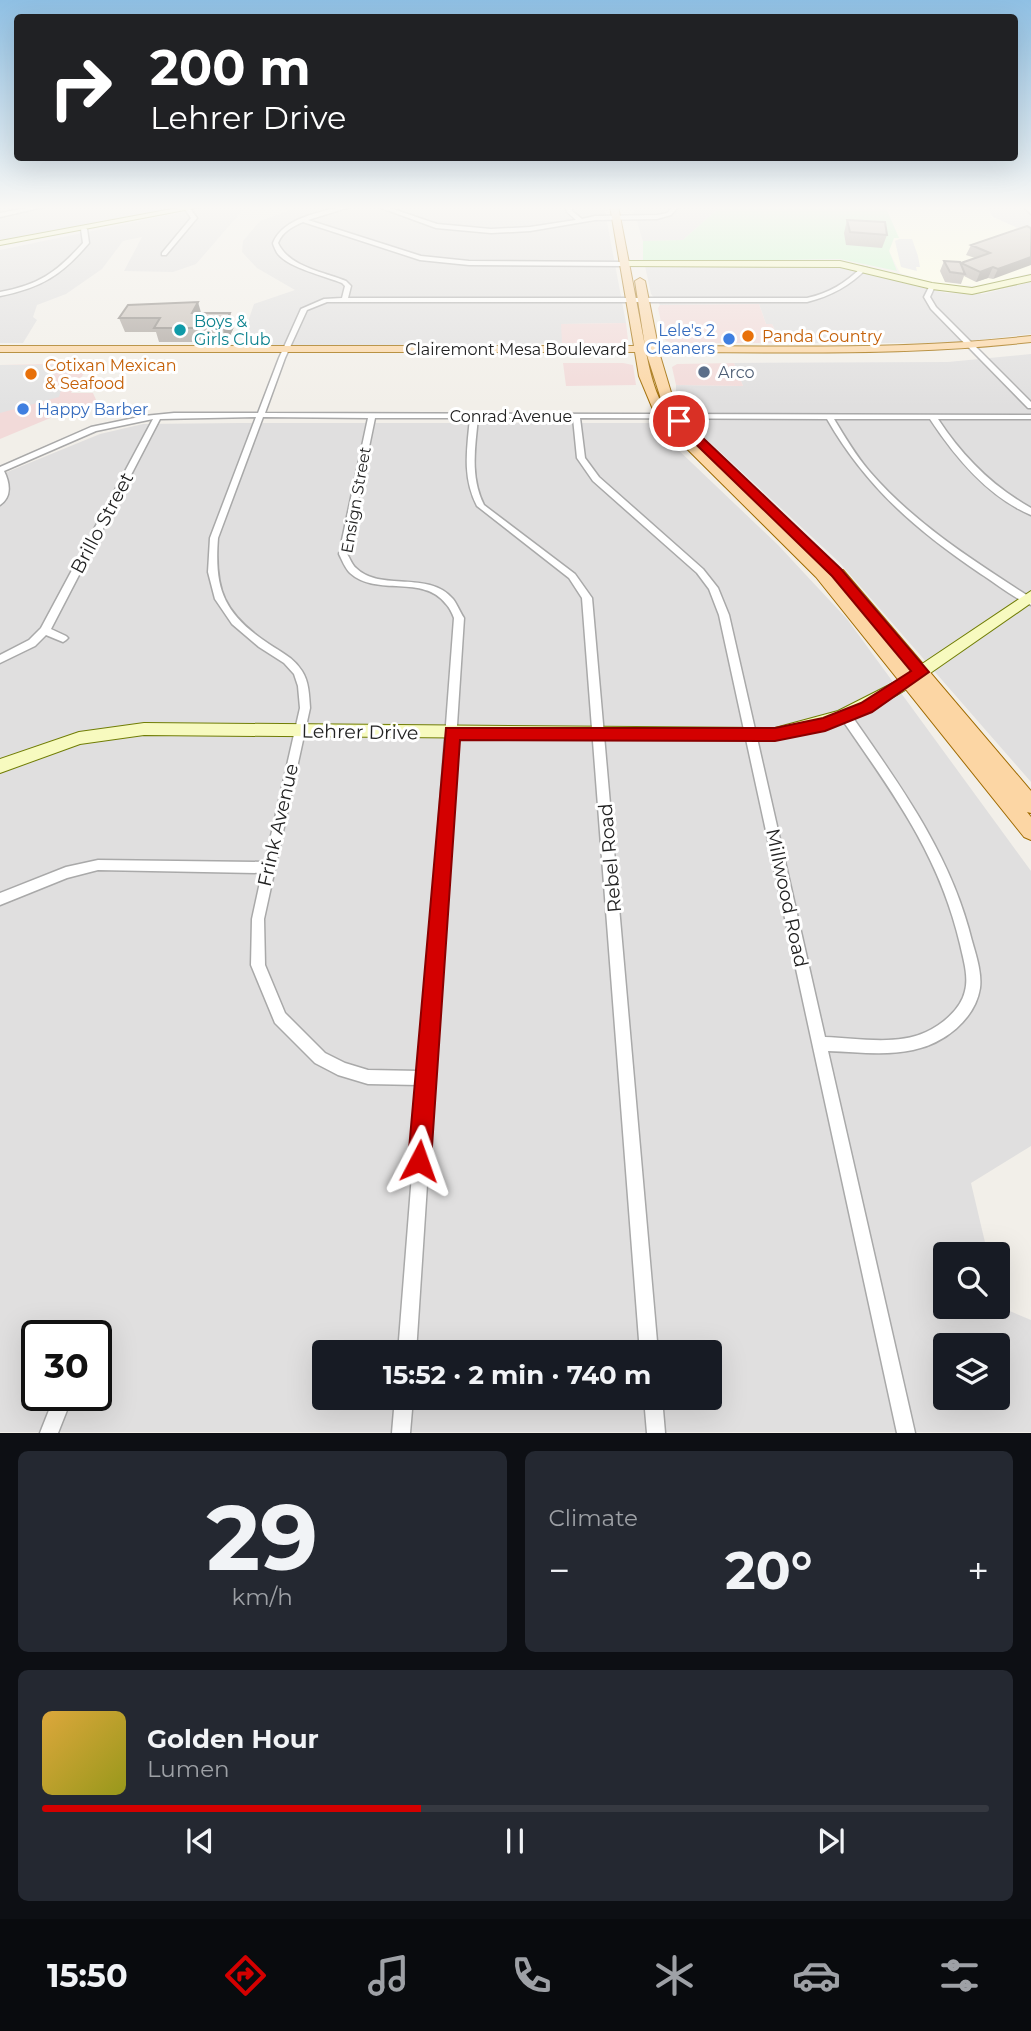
<!DOCTYPE html>
<meta charset="utf-8">
<style>
:root{--surface:#171b24;--page:#242831;--text:#f1f3f6;--muted:#9ea1a6;--line:#363941;--accent:#d40000}
body{margin:0;font-family:Montserrat,sans-serif;background:var(--page);color:var(--text);height:100vh;display:flex;flex-direction:column;font-size:26px;white-space:nowrap}
*{box-sizing:border-box;margin:0}
p{font-size:23px;color:var(--muted)}
.icon{flex:none;width:38px;height:38px;fill:none;stroke:currentColor;stroke-width:2;stroke-linecap:round;stroke-linejoin:round}
.map{position:relative;height:1433px;overflow:hidden}
.panel{display:flex;flex-direction:column;gap:18px;padding:18px;background:#0d0f14;flex:1}
.panel>*{flex:none}
.hud{position:absolute;left:14px;top:14px;width:1004px;height:147px;border-radius:7px;box-shadow:0 7px 28px #0002;background:#202124;color:#fff;overflow:hidden}
.controls{position:absolute;left:933px;top:1242px;display:grid;gap:14px}
.controls a{display:grid;place-items:center;width:77px;height:77px;border-radius:7px;background:var(--surface);box-shadow:0 7px 28px #0002;font-size:35px}
.speed{position:absolute;left:21px;top:1320px;display:flex;gap:14px;font-size:35px;font-weight:700;text-align:center}
.speed>*{display:grid;place-content:center;width:91px;height:91px;border-radius:50%;background:var(--surface);box-shadow:0 7px 28px #0002;line-height:1}
.speed .limit{border:4px solid #111;border-radius:10px;background:#fff;color:#111}
.pin{position:absolute;display:grid;place-items:center;width:60px;height:60px;color:#fff;margin:-30px;border:4px solid #fff;border-radius:50%;box-shadow:0 2px 7px #0007}
.me{position:absolute;width:77px;margin:-38px;rotate:4deg;stroke-linejoin:round;filter:drop-shadow(0 0 5px #0008)}
.turn{display:flex;align-items:center;gap:24px;height:147px;padding:0 21px;font-size:32px}
.turn .icon{width:91px;height:91px;stroke-width:2.5}
.turn b{display:block;font-size:49px;line-height:60px}
.big{font-size:52px;font-weight:700;line-height:1.1}
.panel .tile{flex:1;display:flex;flex-direction:column;justify-content:center;gap:10px;min-width:0;padding:0 24px;border-radius:10px;background:var(--page)}
.panel .dial{align-items:center;gap:0}
.dial b{font-size:91px;line-height:1}
.song{display:flex;align-items:center;gap:21px}
.cover{width:84px;height:84px;border-radius:10px;background:linear-gradient(135deg,hsl(40 70% 55%),hsl(60 70% 35%))}
.played{height:7px;border-radius:4px;background:linear-gradient(90deg,var(--accent) 40%,var(--line) 40%)}
.keys{display:flex;justify-content:space-around;direction:ltr}
.heat{display:flex;justify-content:space-between;align-items:center;font-size:38px;direction:ltr}
.panel .tiles{flex:1;display:grid;gap:18px;grid-template-columns:1fr 1fr}
.tile:last-child{grid-column:span 2}
.trip{position:absolute;left:312px;top:1340px;width:410px;height:70px;border-radius:7px;background:var(--surface);box-shadow:0 7px 28px #0002;font-weight:700;line-height:70px;text-align:center}
.tab-bar{display:flex;height:112px;justify-content:space-around;align-items:center;background:#090b0e;color:var(--muted)}
.tab-bar .icon{width:49px;height:49px}
.tab-bar .current{color:var(--accent)}
.tab-bar b{font-size:32px;color:var(--text)}
.map>svg:first-child{display:block}
.residential{fill:#e0dfdf;fill-rule:evenodd}
.commercial{fill:#f2dad9}
.education{fill:#ffffe5}
.park{fill:#c8facc}
.parking{fill:#e2e2e2}
.lines{fill:none;stroke-linecap:round;stroke-linejoin:round}
.street-casing{stroke:#a9a9a9;stroke-width:3}
.secondary-casing{stroke:#707d05;stroke-width:2}
.primary-casing{stroke:#a06b00;stroke-width:2}
.street{fill:#fff;fill-rule:evenodd}
.secondary{fill:#f7fabf;fill-rule:evenodd}
.primary{fill:#fcd6a4;fill-rule:evenodd}
.wall{fill:#aba49e}
.shaded-wall{fill:#8b8681}
.building{fill:#c7bfb8;stroke:#8b8681;stroke-width:2}
.route{fill:#d40000;stroke:#8a0000;stroke-width:2}
.culture-dot{fill:#0f9aa8;stroke:#fff;stroke-width:2.5}
.food-dot{fill:#e8710a;stroke:#fff;stroke-width:2.5}
.shop-dot{fill:#3f7fe0;stroke:#fff;stroke-width:2.5}
.service-dot{fill:#5c6f8a;stroke:#fff;stroke-width:2.5}
.labels{text-anchor:middle;dominant-baseline:central;stroke-width:6;stroke-linejoin:round;paint-order:stroke}
.far-culture-label{font-size:16px;fill:#0d838f;stroke:#fff;text-anchor:start}
.far-shop-label{font-size:16px;fill:#366cbe;stroke:#fff;text-anchor:end}
.far-food-label{font-size:16px;fill:#c56008;stroke:#fff;text-anchor:start}
.far-street-label{font-size:16px;fill:#222;stroke:#fff}
.far-service-label{font-size:16px;fill:#4e5e75;stroke:#fff;text-anchor:start}
.street-label{font-size:19px;fill:#222;stroke:#fff}
</style>
<div class="map">
<svg width="1031" height="1433" viewBox="0 0 1031 1433">
<rect width="100%" height="100%" fill="#f2efe9"/>
<path class="residential" d="M0 206H186L0 241Z
M212 206H257L242 211 196 264 173 272 124 271 142 237 123 241 102 269 66 294 37 305 33 317 37 320 23 343H0V250Z
M301 206H604L626 323 562 324V343L294 349 299 345H240L254 304 295 290 257 268 242 252 243 241 260 221Z
M632 206H721L683 240 643 241Z
M987 206H1031V234L993 217Z
M645 266 845 267 946 293 983 294 1031 282V334L952 343H781L772 324H766L759 304 660 305 651 294Z
M1031 354V782L839 562 690 424 676 391V385L743 386 734 363 948 362Z
M239 423H650L778 545 847 619 1031 871V1146L971 1183 988 1255H945V1307H998V1296L1000 1307 1031 1320V1432H0V475L100 434 143 424ZM37 1335H96V1395H37ZM945 1346H998V1398H945ZM324 1353H709V1398H324Z"/>
<path class="commercial" d="M759 304 766 324H772L781 343H672L665 340 658 308 660 305Z
M626 323 628 340 622 343H562L561 324Z
M91 363 71 393H93L97 402 67 411 0 439V365Z
M563 363H623L633 365 636 385 566 386Z
M734 363 743 386 676 385 672 367 677 364Z"/>
<path class="education" d="M885 206H987L993 217 1031 234V273L981 286 936 284 900 273 889 251 894 238H899Z"/>
<path class="park" d="M721 206H885L899 238H894L889 251 897 271 840 259 643 262V241L683 240Z"/>
<path class="parking" d="M899 239H912L918 256 920 267H916L917 271 901 267 895 241Z
M0 365H60L44 390H61L59 397 0 413Z"/>
<g class="lines">
<defs>
<path id="street" d="M37 206H48L0 217V213Z
M183 206H188L197 218 166 255H162V253L191 218Z
M344 206H353L308 220 421 256 469 261 625 262 628 264 625 266 469 265 420 260 303 222C292 227 283 231 278 243 289 267 324 272 346 281L351 286 348 298H807C830 293 845 283 862 267L867 268C850 286 831 296 807 302H327L307 310 285 358 265 413 1031 415V419H938C963 457 992 486 1031 508V515C988 497 955 457 930 419H834C845 437 856 456 870 472 915 524 974 561 1031 598V605C1013 598 997 584 981 574 916 530 866 487 827 419L580 418 585 458 599 477 703 569 718 588 729 615 825 1037C856 1038 896 1046 926 1032 942 1025 961 1009 965 991 969 976 963 958 960 944 939 854 892 792 841 718L840 715 841 712H849C899 784 951 854 972 941 976 955 982 973 980 988 975 1020 943 1044 913 1050 886 1056 856 1052 828 1051L915 1433H897L719 615 709 589 697 573 593 481 577 458 573 418H478C475 448 470 477 484 505L575 574 592 598 658 1353H640L582 598 569 578 477 506C462 477 467 449 470 418H375L347 554C350 558 352 565 356 568 380 592 429 570 453 599 457 604 460 612 464 618L416 1353H398L419 1085 368 1084 338 1075 315 1063 275 1023 251 965 252 919 262 873 98 870 67 878 0 905V893L66 867 98 860 265 862 300 708 298 686 294 674 284 663 259 647 232 624 215 599 208 572 210 538 256 417 160 419 51 629 66 636 68 638 66 640 63 642 46 635 35 646 0 663V655L29 640 41 628 153 419 96 431 4 471C10 483 12 497 0 505V467L91 427 144 416 174 413H258L279 358 301 309 324 299 342 298 345 286 342 283C325 276 289 268 278 254 277 253 273 245 273 243 283 218 320 212 344 206ZM263 417 368 418 339 554C342 560 345 568 350 573 376 597 424 574 446 604 450 608 452 613 454 618L420 1071 368 1070 345 1063 325 1053 285 1013 265 965 264 919 310 708C309 695 309 682 302 671 294 658 281 652 269 644 224 614 214 590 218 538Z
M376 206H384L437 224 491 229 530 227 576 220 567 212 566 206H572V211L582 219 595 216 657 215 667 213 674 206H679L671 215 657 219 595 220 530 231 491 233 436 228Z
M1023 206H1028L1031 209V214Z
M84 227 87 229 89 243C62 275 41 288 0 296V292C39 285 57 272 83 243L81 229Z
M930 285 935 286 930 297 936 307 1031 402V408H1028L931 309 924 297Z
M55 1395H73L58 1433H40Z
M395 1398H413L410 1433H392Z
M644 1398H662L665 1433H647Z"/>
<path id="secondary" d="M188 206H206L0 245V241Z
M625 261H840L932 283 972 288 1031 275V281L972 294 932 289 840 267 622 266V262Z
M1031 591V603L926 676H916L913 672 916 668Z
M907 676 915 682 912 686C869 713 825 730 775 740L144 735 80 744 0 773V759L79 732 144 723 775 728 838 711Z"/>
<path id="primary" d="M610 206H618L645 346 635 281 640 278 645 281 658 346C782 346 907 350 1031 336V342C907 356 783 352 659 352L673 399 693 429 685 432 832 577 833 570H843L1031 791V813L1027 812 1031 817V840L1024 837 816 577 657 419 639 376 635 352H0V346H634ZM646 352 661 399 677 425C658 406 651 378 646 352Z"/>
</defs>
<use href="#street" class="street-casing"/>
<use href="#secondary" class="secondary-casing"/>
<use href="#primary" class="primary-casing"/>
<use href="#street" class="street"/>
<use href="#secondary" class="secondary"/>
<use href="#primary" class="primary"/>
</g>
<path class="wall" d="M847 220 887 235 882 248 846 245 844 233Z
M1027 226 993 279 988 278 976 282 964 276 961 284 945 282 940 271 944 261 961 264 975 258 966 255 971 245Z
M201 313 234 327 227 342H159L156 332H125L119 318Z"/>
<path class="shaded-wall" d="M1031 257V265L993 279 998 269Z
M993 267 988 278 976 282 980 272Z
M198 302 202 316 192 313Z
M230 313 234 327 227 342 223 328Z"/>
<path class="building" d="M847 220 885 222 887 235 850 232Z
M1027 226 1031 228V257L998 269 993 267 980 272 961 263 990 253 971 245Z
M944 261 960 262 965 274 950 272Z
M198 302 192 313H230L223 328H154L160 318H119L128 305Z"/>
<linearGradient id="sky" x2="0" y2="1"><stop stop-color="#8fc0e4"/><stop offset="0.51" stop-color="#f9f8f5"/><stop offset="1" stop-color="#f9f8f5" stop-opacity="0"/></linearGradient>
<rect width="1031" height="407" fill="url(#sky)"/>
<path class="route" d="M675 419H683L841 569 929 672 872 712 825 731 775 741 460 740 431 1161 428 1169 419 1172 411 1169 408 1161 446 728H775L823 718 861 703 911 671 832 576 675 424Z"/>
<circle class="culture-dot" cx="180" cy="330" r="7"/>
<g class="food-dot">
<circle cx="748" cy="336" r="7"/>
<circle cx="31" cy="374" r="7"/>
</g>
<g class="shop-dot">
<circle cx="729" cy="339" r="7"/>
<circle cx="23" cy="409" r="7"/>
</g>
<circle class="service-dot" cx="704" cy="372" r="7"/>
<g class="labels">
<g class="far-culture-label">
<text x="194" y="321">Boys &amp;<tspan x="194" dy="18">Girls Club</tspan></text>
</g>
<g class="far-shop-label">
<text x="715" y="330">Lele's 2<tspan x="715" dy="18">Cleaners</tspan></text>
<text x="37" y="409" text-anchor="start">Happy Barber</text>
</g>
<g class="far-food-label">
<text x="762" y="336">Panda Country</text>
<text x="45" y="365">Cotixan Mexican<tspan x="45" dy="18">&amp; Seafood</tspan></text>
</g>
<g class="far-street-label">
<text x="516" y="349">Clairemont Mesa Boulevard</text>
<text x="511" y="416">Conrad Avenue</text>
<text transform="translate(356 500) rotate(-80)">Ensign Street</text>
</g>
<g class="far-service-label">
<text x="718" y="372">Arco</text>
</g>
<g class="street-label">
<text transform="translate(102 523) rotate(-62)">Brillo Street</text>
<text transform="translate(360 732) rotate(1)">Lehrer Drive</text>
<text transform="translate(278 825) rotate(-77)">Frink Avenue</text>
<text transform="translate(610 858) rotate(-95)">Rebel Road</text>
<text transform="translate(787 898) rotate(78)">Millwood Road</text>
</g>
</g>
</svg>
<div class="controls">
<a><svg class="icon" aria-label="search" viewBox="0 0 24 24"><circle cx="10" cy="10" r="6"/><path d="M15 15l6 6"/></svg></a>
<a><svg class="icon" aria-label="layers" viewBox="0 0 24 24"><path d="M12 4l9 5-9 5-9-5zM3 14l9 5 9-5"/></svg></a>
</div>
<div class="speed"><div class="limit">30</div></div>
<div class="pin" style="left:679px;top:421px;background:#d93025"><svg class="icon" aria-label="arrive" viewBox="0 0 24 24"><path d="M6 21V4h12l-3 4 3 4H6"/></svg></div>
<svg class="me" style="left:419px;top:1161px" viewBox="-20 -20 40 40"><path d="M0-17L14 15 0 8-14 15z" fill="#d40000" stroke="#fff" stroke-width="4"/></svg>
<div class="trip">15:52 · 2 min · 740 m</div>
<div class="hud">
<div class="turn"><svg class="icon" aria-label="right" viewBox="0 0 24 24"><path d="M7 20v-9h11M14 6l5 5-5 5"/></svg><div><b>200 m</b>Lehrer Drive</div></div>
</div>
</div>
<section class="panel">
<div class="tiles">
<div class="tile dial"><b>29</b><p>km/h</p></div>
<div class="tile"><p>Climate</p>
<div class="heat"><a>−</a><b class="big">20°</b><a>+</a></div>
</div>
<div class="tile">
<div class="song"><i class="cover"></i><div><b>Golden Hour</b><p>Lumen</p></div></div>
<div class="played"></div>
<div class="keys"><svg class="icon" aria-label="previous" viewBox="0 0 24 24"><path d="M18 5L8 12l10 7zM5 5v14"/></svg><svg class="icon" aria-label="pause" viewBox="0 0 24 24"><path d="M8 5v14M16 5v14"/></svg><svg class="icon" aria-label="next" viewBox="0 0 24 24"><path d="M6 5l10 7-10 7zM19 5v14"/></svg></div>
</div>
</div>
</section>
<nav class="tab-bar">
<b>15:50</b>
<svg class="icon current" aria-label="directions" viewBox="0 0 24 24"><path d="M12 3l9 9-9 9-9-9zM9 14v-3h6M13 9l2 2-2 2"/></svg>
<svg class="icon" aria-label="music" viewBox="0 0 24 24"><path d="M9 18V5l10-2v13"/><circle cx="6" cy="18" r="3"/><circle cx="16" cy="16" r="3"/></svg>
<svg class="icon" aria-label="phone" viewBox="0 0 24 24"><path d="M5 4h4l2 5-3 2q2 4 5 5l2-3 5 2v4C11 20 4 13 5 4z"/></svg>
<svg class="icon" aria-label="climate" viewBox="0 0 24 24"><path d="M12 3v18M4 7l16 10M4 17L20 7"/></svg>
<svg class="icon" aria-label="car" viewBox="0 0 24 24"><path d="M5 17H2v-5l4-1 3-4h7l3 4 3 1v5h-3M9 17h6M6 11h13"/><circle cx="7" cy="17" r="2"/><circle cx="17" cy="17" r="2"/></svg>
<svg class="icon" aria-label="filters" viewBox="0 0 24 24"><path d="M4 7h16M4 17h16"/><circle cx="9" cy="7" r="2"/><circle cx="15" cy="17" r="2"/></svg>
</nav>
